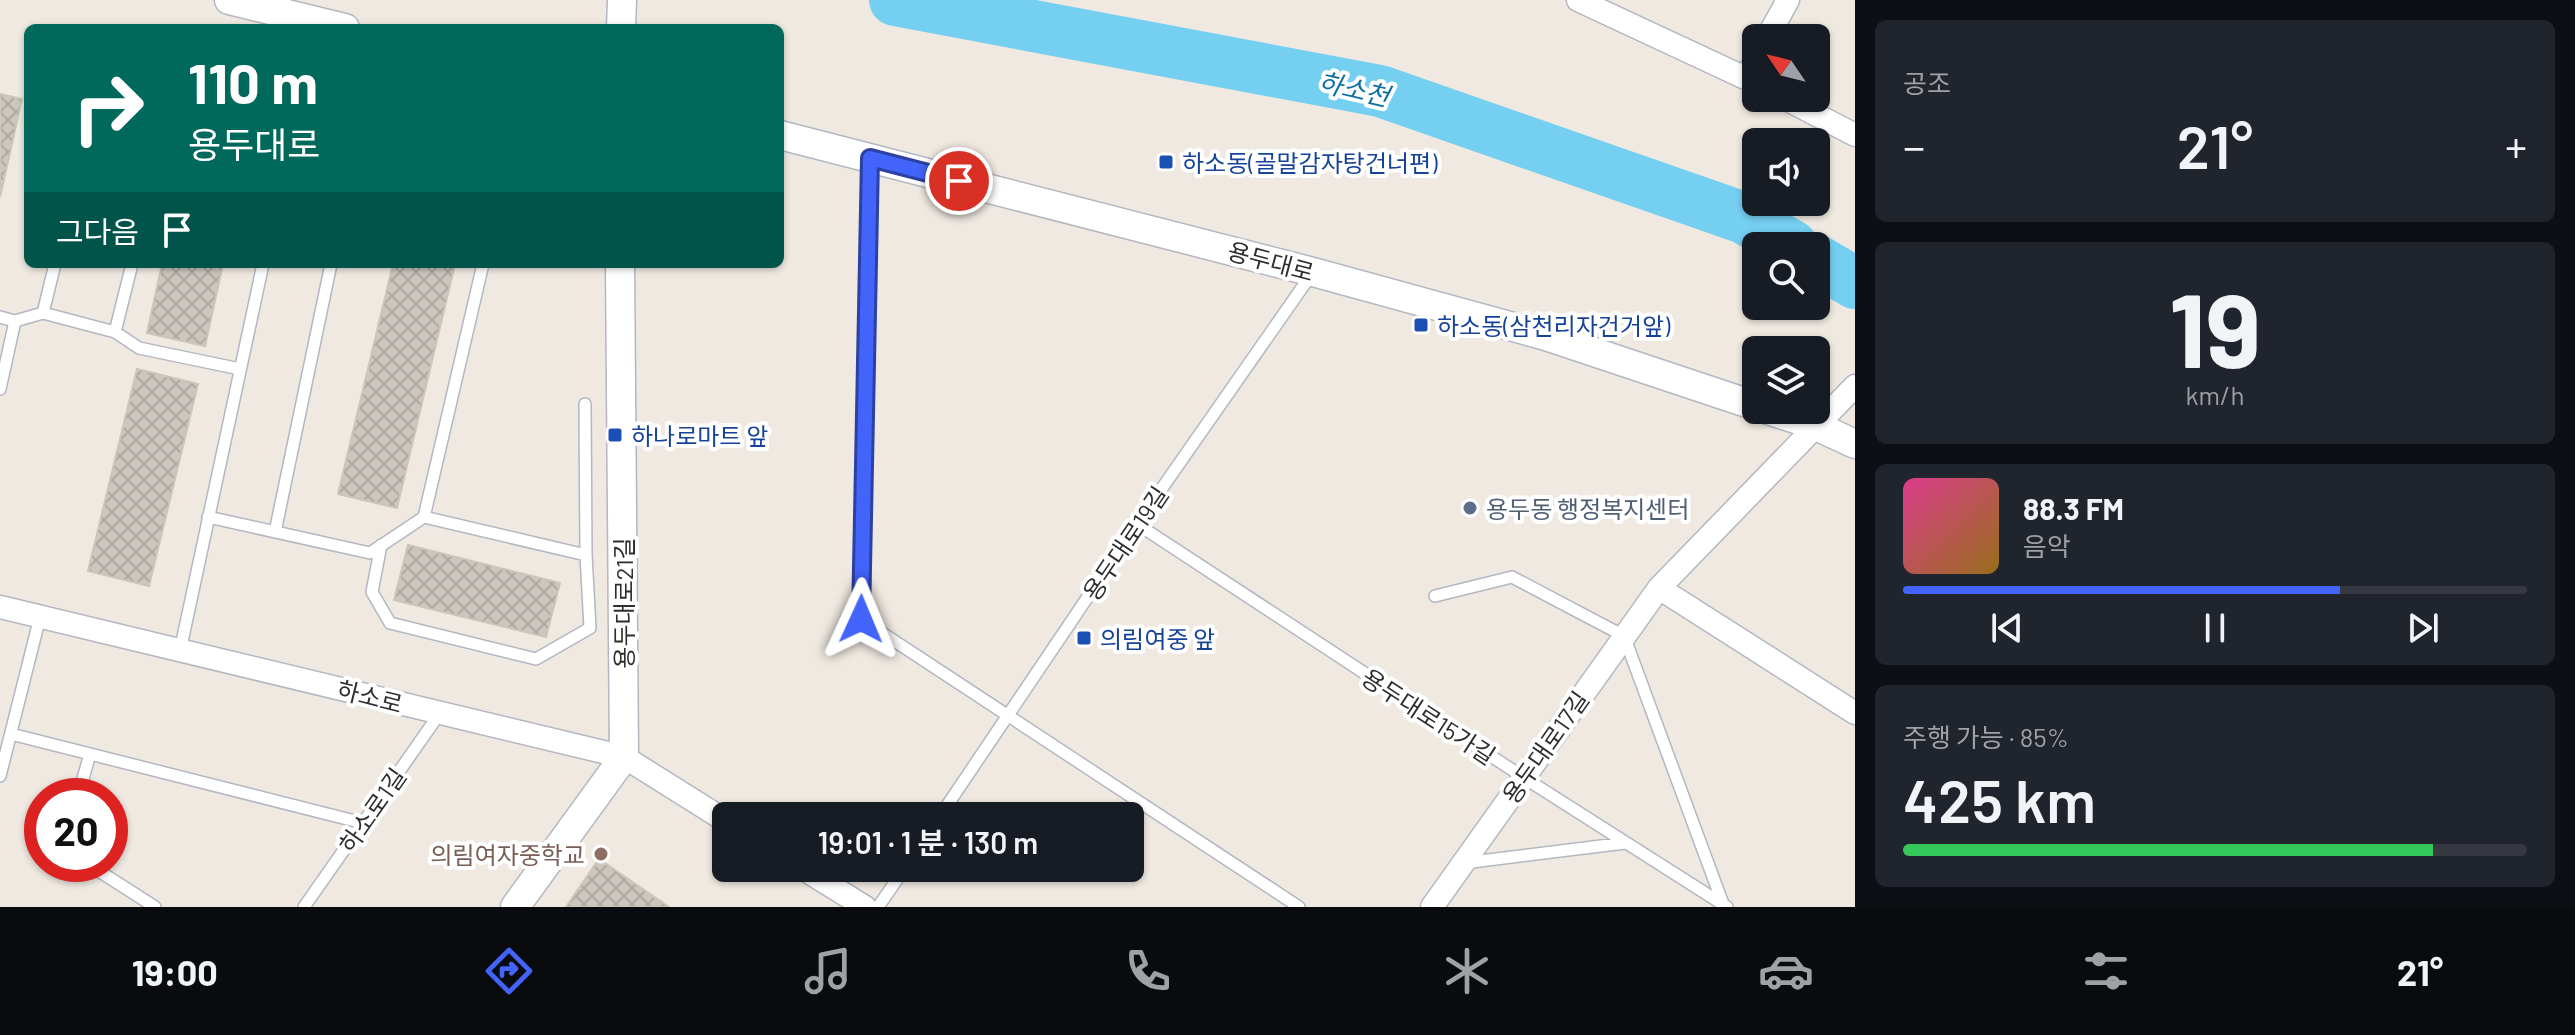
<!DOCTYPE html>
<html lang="ko">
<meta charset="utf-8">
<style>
:root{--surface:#171b24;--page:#20242c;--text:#f1f3f6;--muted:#9ea1a6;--line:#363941;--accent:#4264fb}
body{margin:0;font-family:Barlow,"Noto Sans KR",sans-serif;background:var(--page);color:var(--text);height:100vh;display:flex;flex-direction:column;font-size:30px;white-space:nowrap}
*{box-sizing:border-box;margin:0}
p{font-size:26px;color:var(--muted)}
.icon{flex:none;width:44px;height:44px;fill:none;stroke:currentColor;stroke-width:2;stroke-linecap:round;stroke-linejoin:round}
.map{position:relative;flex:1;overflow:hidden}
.panel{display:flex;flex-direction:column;gap:20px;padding:20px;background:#0d0f14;width:720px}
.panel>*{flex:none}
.hud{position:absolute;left:24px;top:24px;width:760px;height:244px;border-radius:12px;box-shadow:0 2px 6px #0004;background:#00695c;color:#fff;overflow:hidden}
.needle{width:52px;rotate:305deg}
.fabs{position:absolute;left:1742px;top:24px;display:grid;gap:16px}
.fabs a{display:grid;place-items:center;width:88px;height:88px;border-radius:12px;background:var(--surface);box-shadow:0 2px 6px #0004;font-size:40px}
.speed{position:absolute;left:24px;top:778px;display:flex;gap:16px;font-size:40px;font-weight:700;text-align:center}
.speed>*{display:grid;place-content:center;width:104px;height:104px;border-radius:50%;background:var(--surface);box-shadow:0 2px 6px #0004;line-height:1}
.speed .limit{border:12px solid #d22;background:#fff;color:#111}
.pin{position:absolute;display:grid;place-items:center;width:68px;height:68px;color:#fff;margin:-34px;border:4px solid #fff;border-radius:50%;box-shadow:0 2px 8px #0007}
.me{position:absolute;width:88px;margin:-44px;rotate:1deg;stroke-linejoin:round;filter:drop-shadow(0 0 6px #0008)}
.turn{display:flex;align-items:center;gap:28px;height:168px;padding:0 32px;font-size:36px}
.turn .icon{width:104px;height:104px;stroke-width:2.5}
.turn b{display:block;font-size:56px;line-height:68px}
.then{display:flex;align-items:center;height:76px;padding:0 32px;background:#0003;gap:16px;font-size:30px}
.big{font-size:60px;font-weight:600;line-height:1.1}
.panel .card{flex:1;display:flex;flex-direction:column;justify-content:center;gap:12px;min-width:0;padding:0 28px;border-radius:12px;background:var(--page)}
.panel .dial{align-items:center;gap:0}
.dial b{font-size:104px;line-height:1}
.song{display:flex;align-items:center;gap:24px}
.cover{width:96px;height:96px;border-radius:12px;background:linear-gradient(135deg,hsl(330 70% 55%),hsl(40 70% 35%))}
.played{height:8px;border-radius:4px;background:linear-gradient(90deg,var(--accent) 70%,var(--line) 70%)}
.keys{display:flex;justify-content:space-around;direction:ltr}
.heat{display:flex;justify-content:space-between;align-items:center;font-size:44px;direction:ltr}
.charge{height:12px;border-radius:6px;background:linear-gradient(90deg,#34c759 85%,var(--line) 0)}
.trip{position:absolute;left:712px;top:802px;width:432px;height:80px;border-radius:12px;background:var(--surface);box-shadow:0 2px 6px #0004;font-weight:600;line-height:80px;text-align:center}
.dock{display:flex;height:128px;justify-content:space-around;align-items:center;background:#090b0e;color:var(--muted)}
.dock .icon{width:56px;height:56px}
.dock .selected{color:var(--accent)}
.dock b{font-size:36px;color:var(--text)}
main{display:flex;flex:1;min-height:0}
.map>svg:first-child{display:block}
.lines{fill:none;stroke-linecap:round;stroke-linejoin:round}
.river{stroke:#75cff0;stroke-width:52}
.building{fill:url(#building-cross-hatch);stroke:#cbc5ba;stroke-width:2}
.service-casing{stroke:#b4b7c1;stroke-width:14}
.minor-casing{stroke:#b4b7c1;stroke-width:25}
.tertiary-casing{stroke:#b4b7c1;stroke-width:31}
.service{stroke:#fff;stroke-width:11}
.minor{stroke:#fff;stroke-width:22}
.tertiary{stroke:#fff;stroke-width:28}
.route-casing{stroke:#2b41a3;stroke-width:20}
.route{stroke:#4264fb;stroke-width:14}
.transit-dot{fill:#1a4fb4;stroke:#fff;stroke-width:3}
.service-dot{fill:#5c6f8a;stroke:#fff;stroke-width:3}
.education-dot{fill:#8d6e63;stroke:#fff;stroke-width:3}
.labels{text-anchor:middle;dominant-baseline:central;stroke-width:8;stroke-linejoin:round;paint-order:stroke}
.transit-label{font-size:24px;fill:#164399;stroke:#fff;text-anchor:start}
.street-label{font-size:24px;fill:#2e2e2e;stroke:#fff}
.service-label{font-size:24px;fill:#4e5e75;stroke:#fff;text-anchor:start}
.education-label{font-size:24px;fill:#785e54;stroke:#fff;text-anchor:end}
.water-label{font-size:26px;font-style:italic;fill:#0d6fa3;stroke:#fff}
</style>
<main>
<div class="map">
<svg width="1855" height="907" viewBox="0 0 1855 907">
<defs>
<pattern id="building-cross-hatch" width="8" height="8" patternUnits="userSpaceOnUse" patternTransform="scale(2)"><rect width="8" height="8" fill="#cbc7bf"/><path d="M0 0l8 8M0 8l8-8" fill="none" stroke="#afaba4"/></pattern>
</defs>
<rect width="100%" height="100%" fill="#efe9e1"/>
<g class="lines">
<path class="river" d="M895 0 1380 91 1744 218 1792 246
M1816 260 1855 283"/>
</g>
<path class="building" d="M0 94 22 99 0 197Z
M162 264H223L205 346 147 333Z
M393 264H455L397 508 338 494Z
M137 369 198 384 149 586 88 571Z
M408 545 560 583 546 637 394 600Z
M599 859 669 907H566Z"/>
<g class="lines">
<defs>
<path id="service" d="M870 158 861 619 1299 907
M43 313 55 264
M0 317 15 321 43 313 115 332 139 348 240 369
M115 332 132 264
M0 389 15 321
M208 517 370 553 424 517 483 264
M424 517 586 555
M1137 524 1523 777 1727 907
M275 532 331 264
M381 545 372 592 390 623 536 659 590 628 586 555 585 404
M1435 596 1512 577 1624 636 1723 904
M180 651 263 264
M11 734 363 823
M0 776 40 617
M78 796 90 754
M940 816 1137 524 1313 272
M1464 863 1625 843
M88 864 155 907
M304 907 440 713
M878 907 905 868"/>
<path id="minor" d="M1578 0 1756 83
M1767 38 1788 0
M1746 78 1756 59
M1784 98 1855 135
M1659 588 1855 713
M0 607 624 757 726 821
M802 868 865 907
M1432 907 1659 588 1855 386"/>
<path id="tertiary" d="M229 0 345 28
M621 28 622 0
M780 135 1313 272 1546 336 1756 406
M1768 410 1814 425 1855 444
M515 907 624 757 620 264"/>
</defs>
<use href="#service" class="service-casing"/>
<use href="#minor" class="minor-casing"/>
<use href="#tertiary" class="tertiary-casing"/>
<use href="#service" class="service"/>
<use href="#minor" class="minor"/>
<use href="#tertiary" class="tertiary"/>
</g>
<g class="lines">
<defs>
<path id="route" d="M861 619 870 158 959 181"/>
</defs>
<use href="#route" class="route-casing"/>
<use href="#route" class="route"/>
</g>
<g class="transit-dot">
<rect x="1158" y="154" width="16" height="16" rx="4"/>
<rect x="1413" y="317" width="16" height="16" rx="4"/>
<rect x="607" y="427" width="16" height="16" rx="4"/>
<rect x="1076" y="630" width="16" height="16" rx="4"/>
</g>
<circle class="service-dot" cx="1470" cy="508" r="8"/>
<circle class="education-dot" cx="601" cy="854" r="8"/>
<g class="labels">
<g class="transit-label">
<text x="1182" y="162">하소동(골말감자탕건너편)</text>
<text x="1437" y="325">하소동(삼천리자건거앞)</text>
<text x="631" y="435">하나로마트 앞</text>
<text x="1100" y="638">의림여중 앞</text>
</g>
<g class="street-label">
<text transform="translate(1271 261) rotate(15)">용두대로</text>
<text transform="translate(1125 543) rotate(-56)">용두대로19길</text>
<text transform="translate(623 603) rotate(-90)">용두대로21길</text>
<text transform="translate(370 696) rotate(14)">하소로</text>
<text transform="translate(1429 716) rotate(33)">용두대로15가길</text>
<text transform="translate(1545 747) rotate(-55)">용두대로17길</text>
<text transform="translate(372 810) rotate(-55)">하소로1길</text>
</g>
<g class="service-label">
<text x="1486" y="508">용두동 행정복지센터</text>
</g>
<g class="education-label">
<text x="585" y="854">의림여자중학교</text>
</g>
<g class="water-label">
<text transform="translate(1354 88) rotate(13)">하소천</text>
</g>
</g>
</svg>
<div class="fabs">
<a><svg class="needle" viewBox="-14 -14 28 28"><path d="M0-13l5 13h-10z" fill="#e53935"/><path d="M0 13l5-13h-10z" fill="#9ea1a6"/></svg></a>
<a><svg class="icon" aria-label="sound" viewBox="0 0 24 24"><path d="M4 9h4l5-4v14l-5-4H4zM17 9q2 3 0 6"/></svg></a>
<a><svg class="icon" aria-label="search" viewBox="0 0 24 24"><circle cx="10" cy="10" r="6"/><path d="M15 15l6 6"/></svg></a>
<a><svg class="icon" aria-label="layers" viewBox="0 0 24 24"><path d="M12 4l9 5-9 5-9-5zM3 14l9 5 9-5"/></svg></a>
</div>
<div class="speed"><div class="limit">20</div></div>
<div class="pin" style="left:959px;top:181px;background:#d93025"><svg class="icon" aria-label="arrive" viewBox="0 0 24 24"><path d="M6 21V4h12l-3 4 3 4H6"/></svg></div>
<svg class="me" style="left:861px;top:619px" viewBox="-20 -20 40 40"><path d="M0-17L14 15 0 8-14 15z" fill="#4264fb" stroke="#fff" stroke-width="4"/></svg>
<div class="trip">19:01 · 1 분 · 130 m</div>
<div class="hud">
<div class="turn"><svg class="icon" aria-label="right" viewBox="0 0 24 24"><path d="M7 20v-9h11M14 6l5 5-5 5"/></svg><div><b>110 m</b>용두대로</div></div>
<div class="then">그다음<svg class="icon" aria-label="arrive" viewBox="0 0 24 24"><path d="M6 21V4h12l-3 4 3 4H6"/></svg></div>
</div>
</div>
<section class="panel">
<div class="card"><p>공조</p>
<div class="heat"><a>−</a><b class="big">21°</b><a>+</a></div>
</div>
<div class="card dial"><b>19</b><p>km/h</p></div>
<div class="card">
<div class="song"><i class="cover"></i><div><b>88.3 FM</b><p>음악</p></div></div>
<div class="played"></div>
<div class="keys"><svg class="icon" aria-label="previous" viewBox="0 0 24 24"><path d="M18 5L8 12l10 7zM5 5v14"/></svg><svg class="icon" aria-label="pause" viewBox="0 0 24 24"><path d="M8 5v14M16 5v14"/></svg><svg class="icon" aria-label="next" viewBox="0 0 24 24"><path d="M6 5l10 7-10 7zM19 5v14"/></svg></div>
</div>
<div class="card"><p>주행 가능 · 85%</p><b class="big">425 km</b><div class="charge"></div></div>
</section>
</main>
<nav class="dock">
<b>19:00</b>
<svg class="icon selected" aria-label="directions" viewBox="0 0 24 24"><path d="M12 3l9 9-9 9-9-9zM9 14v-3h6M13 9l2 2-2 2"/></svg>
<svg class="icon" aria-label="music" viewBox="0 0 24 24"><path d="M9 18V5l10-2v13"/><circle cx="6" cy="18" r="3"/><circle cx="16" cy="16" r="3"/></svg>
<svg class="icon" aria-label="phone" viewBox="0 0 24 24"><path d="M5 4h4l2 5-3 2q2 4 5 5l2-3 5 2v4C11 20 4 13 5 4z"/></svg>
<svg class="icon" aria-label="climate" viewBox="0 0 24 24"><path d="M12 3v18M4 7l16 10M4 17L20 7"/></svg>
<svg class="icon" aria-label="car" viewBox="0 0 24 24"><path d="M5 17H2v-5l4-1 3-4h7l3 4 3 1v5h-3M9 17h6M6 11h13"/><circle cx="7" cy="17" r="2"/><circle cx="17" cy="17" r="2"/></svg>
<svg class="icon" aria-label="filters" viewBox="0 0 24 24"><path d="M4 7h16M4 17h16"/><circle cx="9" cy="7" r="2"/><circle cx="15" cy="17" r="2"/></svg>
<b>21°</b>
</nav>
